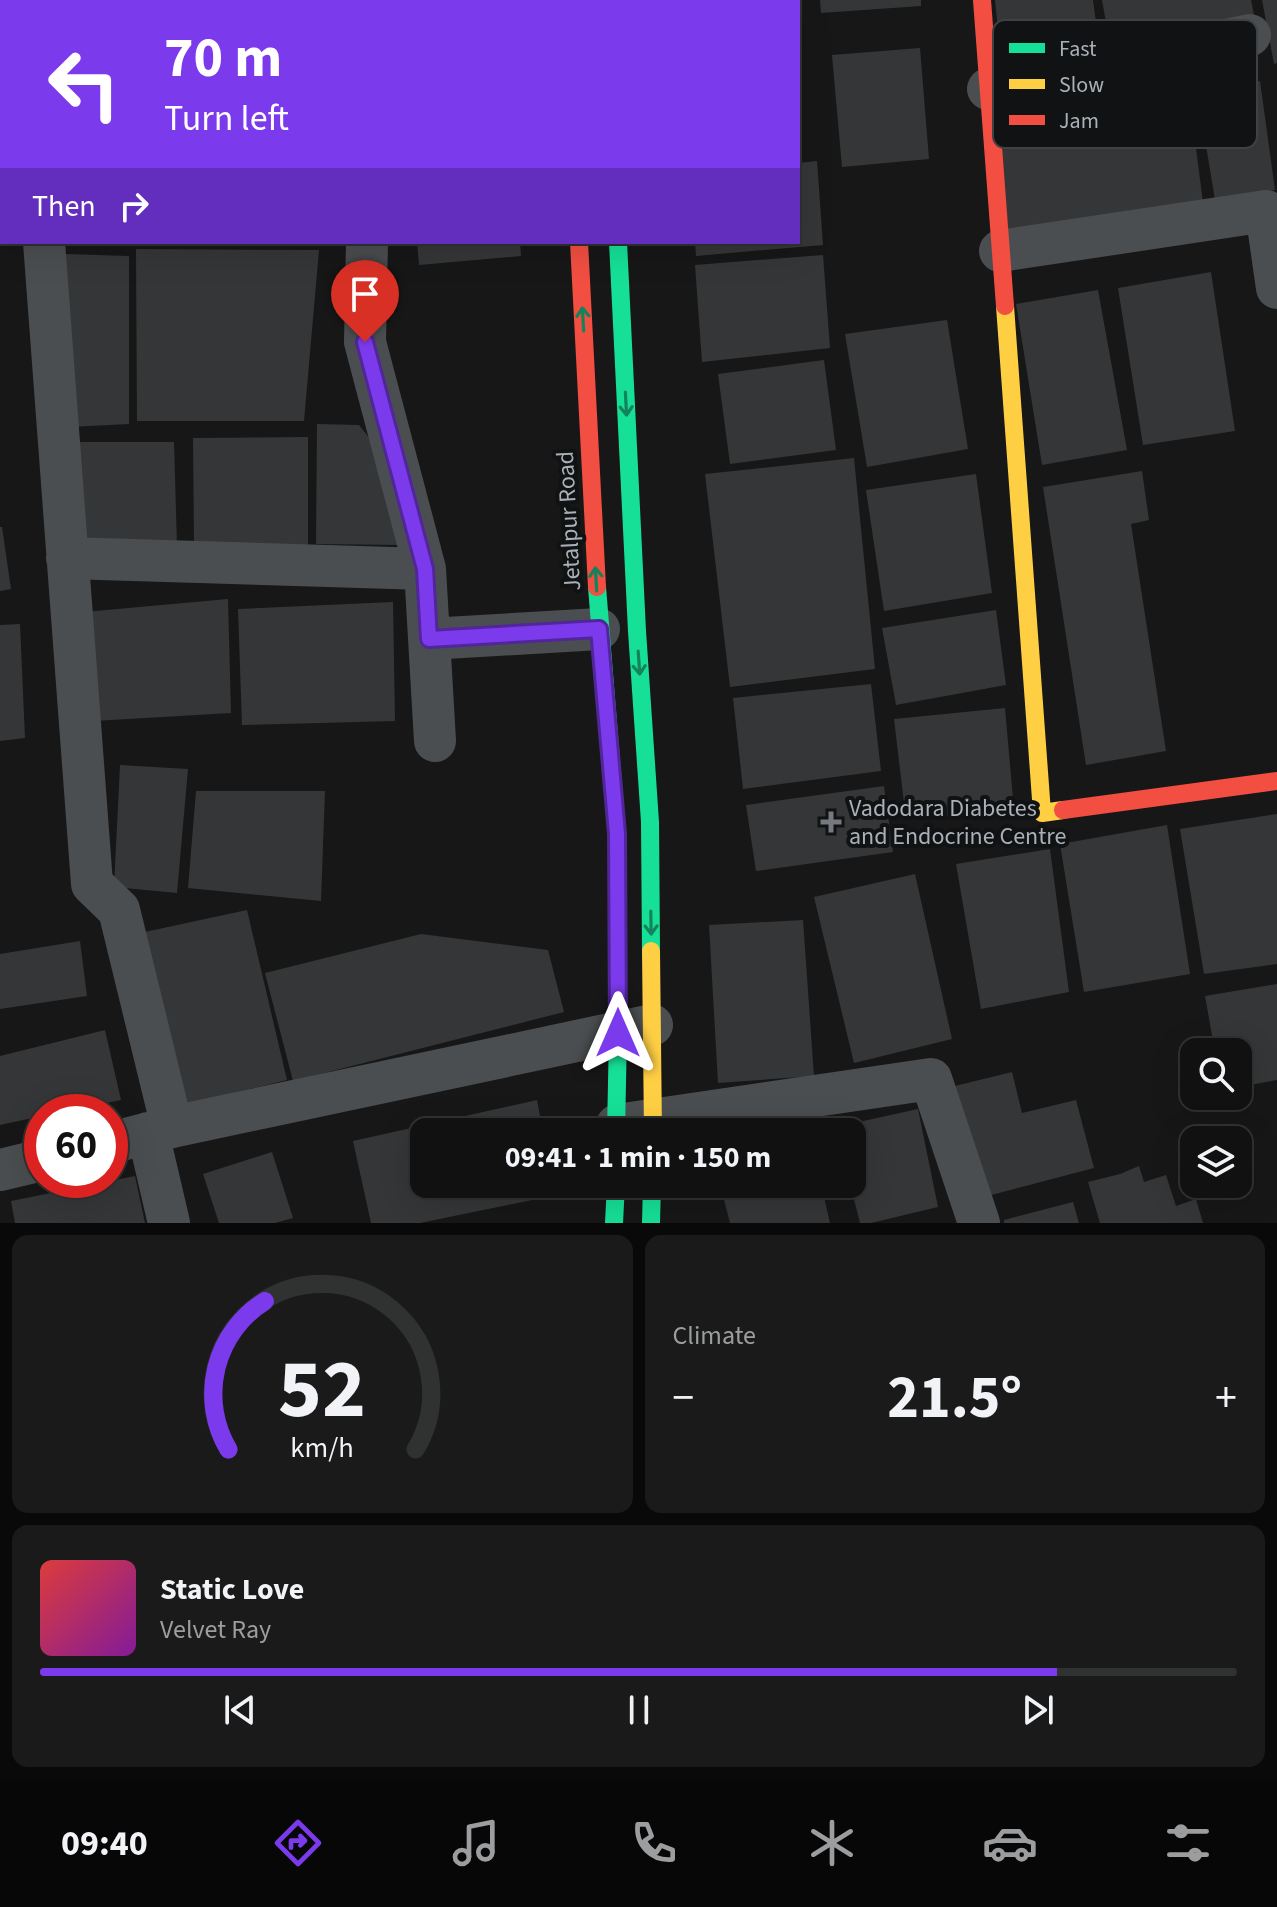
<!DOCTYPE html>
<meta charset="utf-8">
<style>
:root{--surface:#111;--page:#1a1a1a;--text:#f1f3f6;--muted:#9c9d9f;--line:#303131;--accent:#7c3aed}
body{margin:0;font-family:"Source Sans 3",sans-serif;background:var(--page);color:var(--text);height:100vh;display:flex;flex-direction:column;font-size:30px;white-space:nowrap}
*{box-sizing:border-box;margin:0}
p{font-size:26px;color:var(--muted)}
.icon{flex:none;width:44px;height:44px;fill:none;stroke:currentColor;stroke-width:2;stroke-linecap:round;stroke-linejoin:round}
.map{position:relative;height:1223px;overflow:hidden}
.drawer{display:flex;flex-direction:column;gap:12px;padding:12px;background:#090909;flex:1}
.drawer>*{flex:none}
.guide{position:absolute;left:0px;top:0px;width:800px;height:244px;box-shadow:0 8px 32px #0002,0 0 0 2px var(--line);background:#7c3aed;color:#fff;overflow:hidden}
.buttons{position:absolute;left:1180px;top:1038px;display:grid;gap:16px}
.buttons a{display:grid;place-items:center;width:72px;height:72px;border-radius:16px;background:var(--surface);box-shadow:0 8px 32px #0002,0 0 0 2px var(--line);font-size:40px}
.speed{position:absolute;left:24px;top:1094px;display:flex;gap:16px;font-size:40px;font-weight:700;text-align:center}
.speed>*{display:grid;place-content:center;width:104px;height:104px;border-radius:50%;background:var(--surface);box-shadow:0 8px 32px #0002,0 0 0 2px var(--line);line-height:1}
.speed .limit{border:12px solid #d22;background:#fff;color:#111}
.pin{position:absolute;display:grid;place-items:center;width:68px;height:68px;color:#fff;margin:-82px -34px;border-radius:50% 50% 50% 0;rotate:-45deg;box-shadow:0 0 8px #0007}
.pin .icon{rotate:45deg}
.me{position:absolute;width:88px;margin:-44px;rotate:0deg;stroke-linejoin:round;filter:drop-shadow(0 0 6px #0008)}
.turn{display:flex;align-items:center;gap:28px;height:168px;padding:0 32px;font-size:36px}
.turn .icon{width:104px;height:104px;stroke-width:2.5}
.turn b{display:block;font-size:56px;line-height:68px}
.then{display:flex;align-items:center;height:76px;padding:0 32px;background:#0003;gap:16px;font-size:30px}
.big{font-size:60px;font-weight:700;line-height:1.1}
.drawer .card{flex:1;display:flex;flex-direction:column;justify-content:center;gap:12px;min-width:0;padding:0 28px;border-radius:16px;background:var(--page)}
.drawer .dial{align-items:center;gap:0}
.dial svg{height:208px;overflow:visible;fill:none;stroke:var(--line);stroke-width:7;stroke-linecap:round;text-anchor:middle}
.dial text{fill:var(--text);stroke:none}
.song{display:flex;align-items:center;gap:24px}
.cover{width:96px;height:96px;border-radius:12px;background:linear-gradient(135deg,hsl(0 70% 55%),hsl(290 70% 35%))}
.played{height:8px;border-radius:4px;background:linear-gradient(90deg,var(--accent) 85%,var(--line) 85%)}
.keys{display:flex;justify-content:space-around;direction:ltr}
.heat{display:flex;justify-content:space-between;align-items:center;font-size:44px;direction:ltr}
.drawer .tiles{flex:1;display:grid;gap:12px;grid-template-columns:1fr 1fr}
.card:last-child{grid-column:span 2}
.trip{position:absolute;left:410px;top:1118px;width:456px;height:80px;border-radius:16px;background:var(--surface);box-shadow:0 8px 32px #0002,0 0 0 2px var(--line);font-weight:700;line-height:80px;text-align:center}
.menu{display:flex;height:128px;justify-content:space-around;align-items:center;background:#070707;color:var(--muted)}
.menu .icon{width:56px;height:56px}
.menu .on{color:var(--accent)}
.menu b{font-size:36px;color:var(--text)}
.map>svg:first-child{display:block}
.building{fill:#353637}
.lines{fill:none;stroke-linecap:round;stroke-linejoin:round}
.street{stroke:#4b4e50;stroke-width:42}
.fast{stroke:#16e098;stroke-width:18}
.slow{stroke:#ffcf43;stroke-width:18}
.jam{stroke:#f24e42;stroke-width:18}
.oneway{stroke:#14835c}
.route-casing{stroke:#51269a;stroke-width:20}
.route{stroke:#7c3aed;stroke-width:14}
.poi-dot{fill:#767a7f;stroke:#111213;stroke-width:3}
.labels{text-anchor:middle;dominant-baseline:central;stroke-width:8;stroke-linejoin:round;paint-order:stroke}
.street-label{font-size:24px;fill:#a9b0b7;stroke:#111213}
.poi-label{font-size:24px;fill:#a9b0b7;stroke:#111213;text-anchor:start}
.key{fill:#111213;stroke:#3f4144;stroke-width:2}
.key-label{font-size:22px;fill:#a9b0b7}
</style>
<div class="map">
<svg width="1277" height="1223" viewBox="0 0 1277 1223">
<rect width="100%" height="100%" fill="#171717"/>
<path class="building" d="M820 0H921V6L821 13Z
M995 0H1093L1100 52 1002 68Z
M1102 0H1251L1256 25 1111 50Z
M1262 0H1277V63L1274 64Z
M920 48 929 159 842 167 832 55Z
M1260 81 1275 190 1215 200 1197 91Z
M1188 87 1204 210 1009 240 998 114Z
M817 161 823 245 696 256 695 242H798V163Z
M417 242H520L521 256 419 265Z
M136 249 319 250 304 421H137Z
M65 254 129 256V424L70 427Z
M823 255 830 348 702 362 695 265Z
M1211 272 1235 431 1143 445 1118 288Z
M1098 290 1127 450 1042 465 1016 304Z
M947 320 968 449 867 467 845 334Z
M824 360 836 450 730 464 718 374Z
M317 424 359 425 382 454 402 545 316 544Z
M308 437V545H194L193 438Z
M78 442H174L177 546 81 542Z
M854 458 875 669 730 687 705 474Z
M1142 471 1149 520 1131 524 1166 751 1086 765 1043 487Z
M976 474 992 593 884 611 866 490Z
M0 527H2L11 589 0 591Z
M228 599 231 713 94 721 84 612Z
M393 602 395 721 242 725 238 609Z
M996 610 1006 685 896 705 882 628Z
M20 624 25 738 0 741V625Z
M871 684 881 771 743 789 733 698Z
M1005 708 1014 810 906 820 894 719Z
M120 765 188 769 177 893 114 887Z
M884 786 893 852 756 871 746 805Z
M196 791H325L321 901 188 888Z
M1277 814V964L1204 974 1180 829Z
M1167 825 1190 974 1084 992 1060 844Z
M1050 849 1069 992 981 1009 956 864Z
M915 874 952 1039 854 1063 814 897Z
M247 910 287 1080 184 1105 140 933Z
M803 920 814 1076 718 1083 709 925Z
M421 934 548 950 564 1012 293 1081 265 973Z
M80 941 87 996 0 1009V954Z
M1277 984V1080L1238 1087V1052H1215L1205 996Z
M105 1030 121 1100 62 1112H42V1116L0 1125V1056Z
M1012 1072 1022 1113 1076 1100 1094 1168 980 1198 955 1086Z
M537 1100 543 1132H424V1184H553L556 1195 420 1223H371L353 1141Z
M918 1109 938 1207 871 1223H860L850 1184H852V1132H837L836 1127Z
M803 1112 808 1132H734V1131Z
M272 1152 293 1218 275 1223H219L203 1174Z
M1139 1166 1144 1182 1166 1175 1176 1206 1196 1199 1203 1223H1100L1088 1182 1120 1174Z
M135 1176 145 1223H15L11 1201Z
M720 1184H821L830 1223H730Z
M1073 1202 1079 1223H1004V1220Z"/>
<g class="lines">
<path class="street" d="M26 0V2
M369 2V0
M988 89 1250 35
M44 242 92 884 119 910 172 1127
M367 242 365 342 425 569
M1000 251 1266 211 1277 288
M67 558 425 569 435 741
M429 639 599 629
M617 1125 931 1079 979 1223
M148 1133 169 1223
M110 1143 172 1127 652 1025
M0 1170 42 1160"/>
<path class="fast" d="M567 0V2
M607 0V2
M618 242 637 631 650 822 651 951
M597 587 617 834 618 1033 616 1132
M614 1223 616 1184
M651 1223 652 1184"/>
<path class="slow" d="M1005 306 1042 813 1063 810
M651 951 653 1132"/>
<path class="jam" d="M982 0 1005 306
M579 242 597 587
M1063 810 1277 781"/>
</g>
<defs><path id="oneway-shaft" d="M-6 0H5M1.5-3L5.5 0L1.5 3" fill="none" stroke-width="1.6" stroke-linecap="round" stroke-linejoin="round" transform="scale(2)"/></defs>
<g class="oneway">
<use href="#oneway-shaft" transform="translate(583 319) rotate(-93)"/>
<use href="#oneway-shaft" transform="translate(626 404) rotate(87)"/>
<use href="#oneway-shaft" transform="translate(596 579) rotate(-93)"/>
<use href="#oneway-shaft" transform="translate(639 663) rotate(86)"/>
<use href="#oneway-shaft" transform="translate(651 923) rotate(89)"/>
</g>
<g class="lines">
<defs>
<path id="route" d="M365 342 425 569 429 639 599 629 617 834 618 1033"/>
</defs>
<use href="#route" class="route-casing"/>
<use href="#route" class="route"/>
</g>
<path class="poi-dot" d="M827 810h8v8h8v8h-8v8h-8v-8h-8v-8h8z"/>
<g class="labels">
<g class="street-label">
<text transform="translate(569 521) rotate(-93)">Jetalpur Road</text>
</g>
<g class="poi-label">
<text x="849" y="808">Vadodara Diabetes<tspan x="849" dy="28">and Endocrine Centre</tspan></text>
</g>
</g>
<rect x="993" y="20" width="264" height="128" rx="12" class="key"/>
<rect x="1009" y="43" width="36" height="10" fill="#16e098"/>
<rect x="1009" y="79" width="36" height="10" fill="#ffcf43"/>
<rect x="1009" y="115" width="36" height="10" fill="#f24e42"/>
<g class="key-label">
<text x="1059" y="56">Fast</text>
<text x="1059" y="92">Slow</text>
<text x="1059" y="128">Jam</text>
</g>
</svg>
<div class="buttons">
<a><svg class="icon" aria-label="search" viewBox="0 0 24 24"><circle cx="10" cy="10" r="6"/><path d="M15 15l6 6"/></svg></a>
<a><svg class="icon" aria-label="layers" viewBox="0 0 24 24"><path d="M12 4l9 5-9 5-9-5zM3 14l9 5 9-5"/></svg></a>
</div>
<div class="speed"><div class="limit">60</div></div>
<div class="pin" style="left:365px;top:342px;background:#d93025"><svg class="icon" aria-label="arrive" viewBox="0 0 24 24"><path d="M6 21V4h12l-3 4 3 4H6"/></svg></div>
<svg class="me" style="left:618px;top:1033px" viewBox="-20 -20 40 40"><path d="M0-17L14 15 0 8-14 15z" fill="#7c3aed" stroke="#fff" stroke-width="4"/></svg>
<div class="trip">09:41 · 1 min · 150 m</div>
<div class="guide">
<div class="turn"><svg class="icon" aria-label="left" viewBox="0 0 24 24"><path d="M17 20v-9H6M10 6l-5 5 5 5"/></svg><div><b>70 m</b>Turn left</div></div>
<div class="then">Then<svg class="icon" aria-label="right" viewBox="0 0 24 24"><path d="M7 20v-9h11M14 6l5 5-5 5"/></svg></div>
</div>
</div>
<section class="drawer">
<div class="tiles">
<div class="card dial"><svg viewBox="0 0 100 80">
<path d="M14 69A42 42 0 1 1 86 69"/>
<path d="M14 69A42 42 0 0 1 28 12" stroke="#7c3aed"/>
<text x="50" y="56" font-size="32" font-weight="700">52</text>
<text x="50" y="72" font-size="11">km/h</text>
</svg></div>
<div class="card"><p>Climate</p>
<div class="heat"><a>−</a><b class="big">21.5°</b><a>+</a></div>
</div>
<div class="card">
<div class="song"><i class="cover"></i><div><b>Static Love</b><p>Velvet Ray</p></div></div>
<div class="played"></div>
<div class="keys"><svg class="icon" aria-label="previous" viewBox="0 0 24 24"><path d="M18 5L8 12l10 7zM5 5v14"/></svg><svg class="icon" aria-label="pause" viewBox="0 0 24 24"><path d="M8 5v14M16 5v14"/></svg><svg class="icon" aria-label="next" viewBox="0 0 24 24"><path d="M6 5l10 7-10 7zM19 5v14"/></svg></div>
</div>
</div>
</section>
<nav class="menu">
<b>09:40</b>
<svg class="icon on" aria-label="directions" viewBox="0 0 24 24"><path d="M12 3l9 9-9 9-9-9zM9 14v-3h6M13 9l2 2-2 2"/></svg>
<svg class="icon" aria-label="music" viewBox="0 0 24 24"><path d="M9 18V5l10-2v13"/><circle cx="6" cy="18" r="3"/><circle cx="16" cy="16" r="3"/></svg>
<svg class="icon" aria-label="phone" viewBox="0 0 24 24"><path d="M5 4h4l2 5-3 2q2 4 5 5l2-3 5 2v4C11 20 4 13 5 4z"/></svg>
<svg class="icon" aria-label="climate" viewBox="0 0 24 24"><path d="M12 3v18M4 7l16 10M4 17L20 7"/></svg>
<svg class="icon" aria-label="car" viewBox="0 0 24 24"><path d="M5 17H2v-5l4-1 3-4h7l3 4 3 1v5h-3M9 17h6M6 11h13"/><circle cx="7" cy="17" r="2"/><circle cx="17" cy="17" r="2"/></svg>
<svg class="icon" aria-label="filters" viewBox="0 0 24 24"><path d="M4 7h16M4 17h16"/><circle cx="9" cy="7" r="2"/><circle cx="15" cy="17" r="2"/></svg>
</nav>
